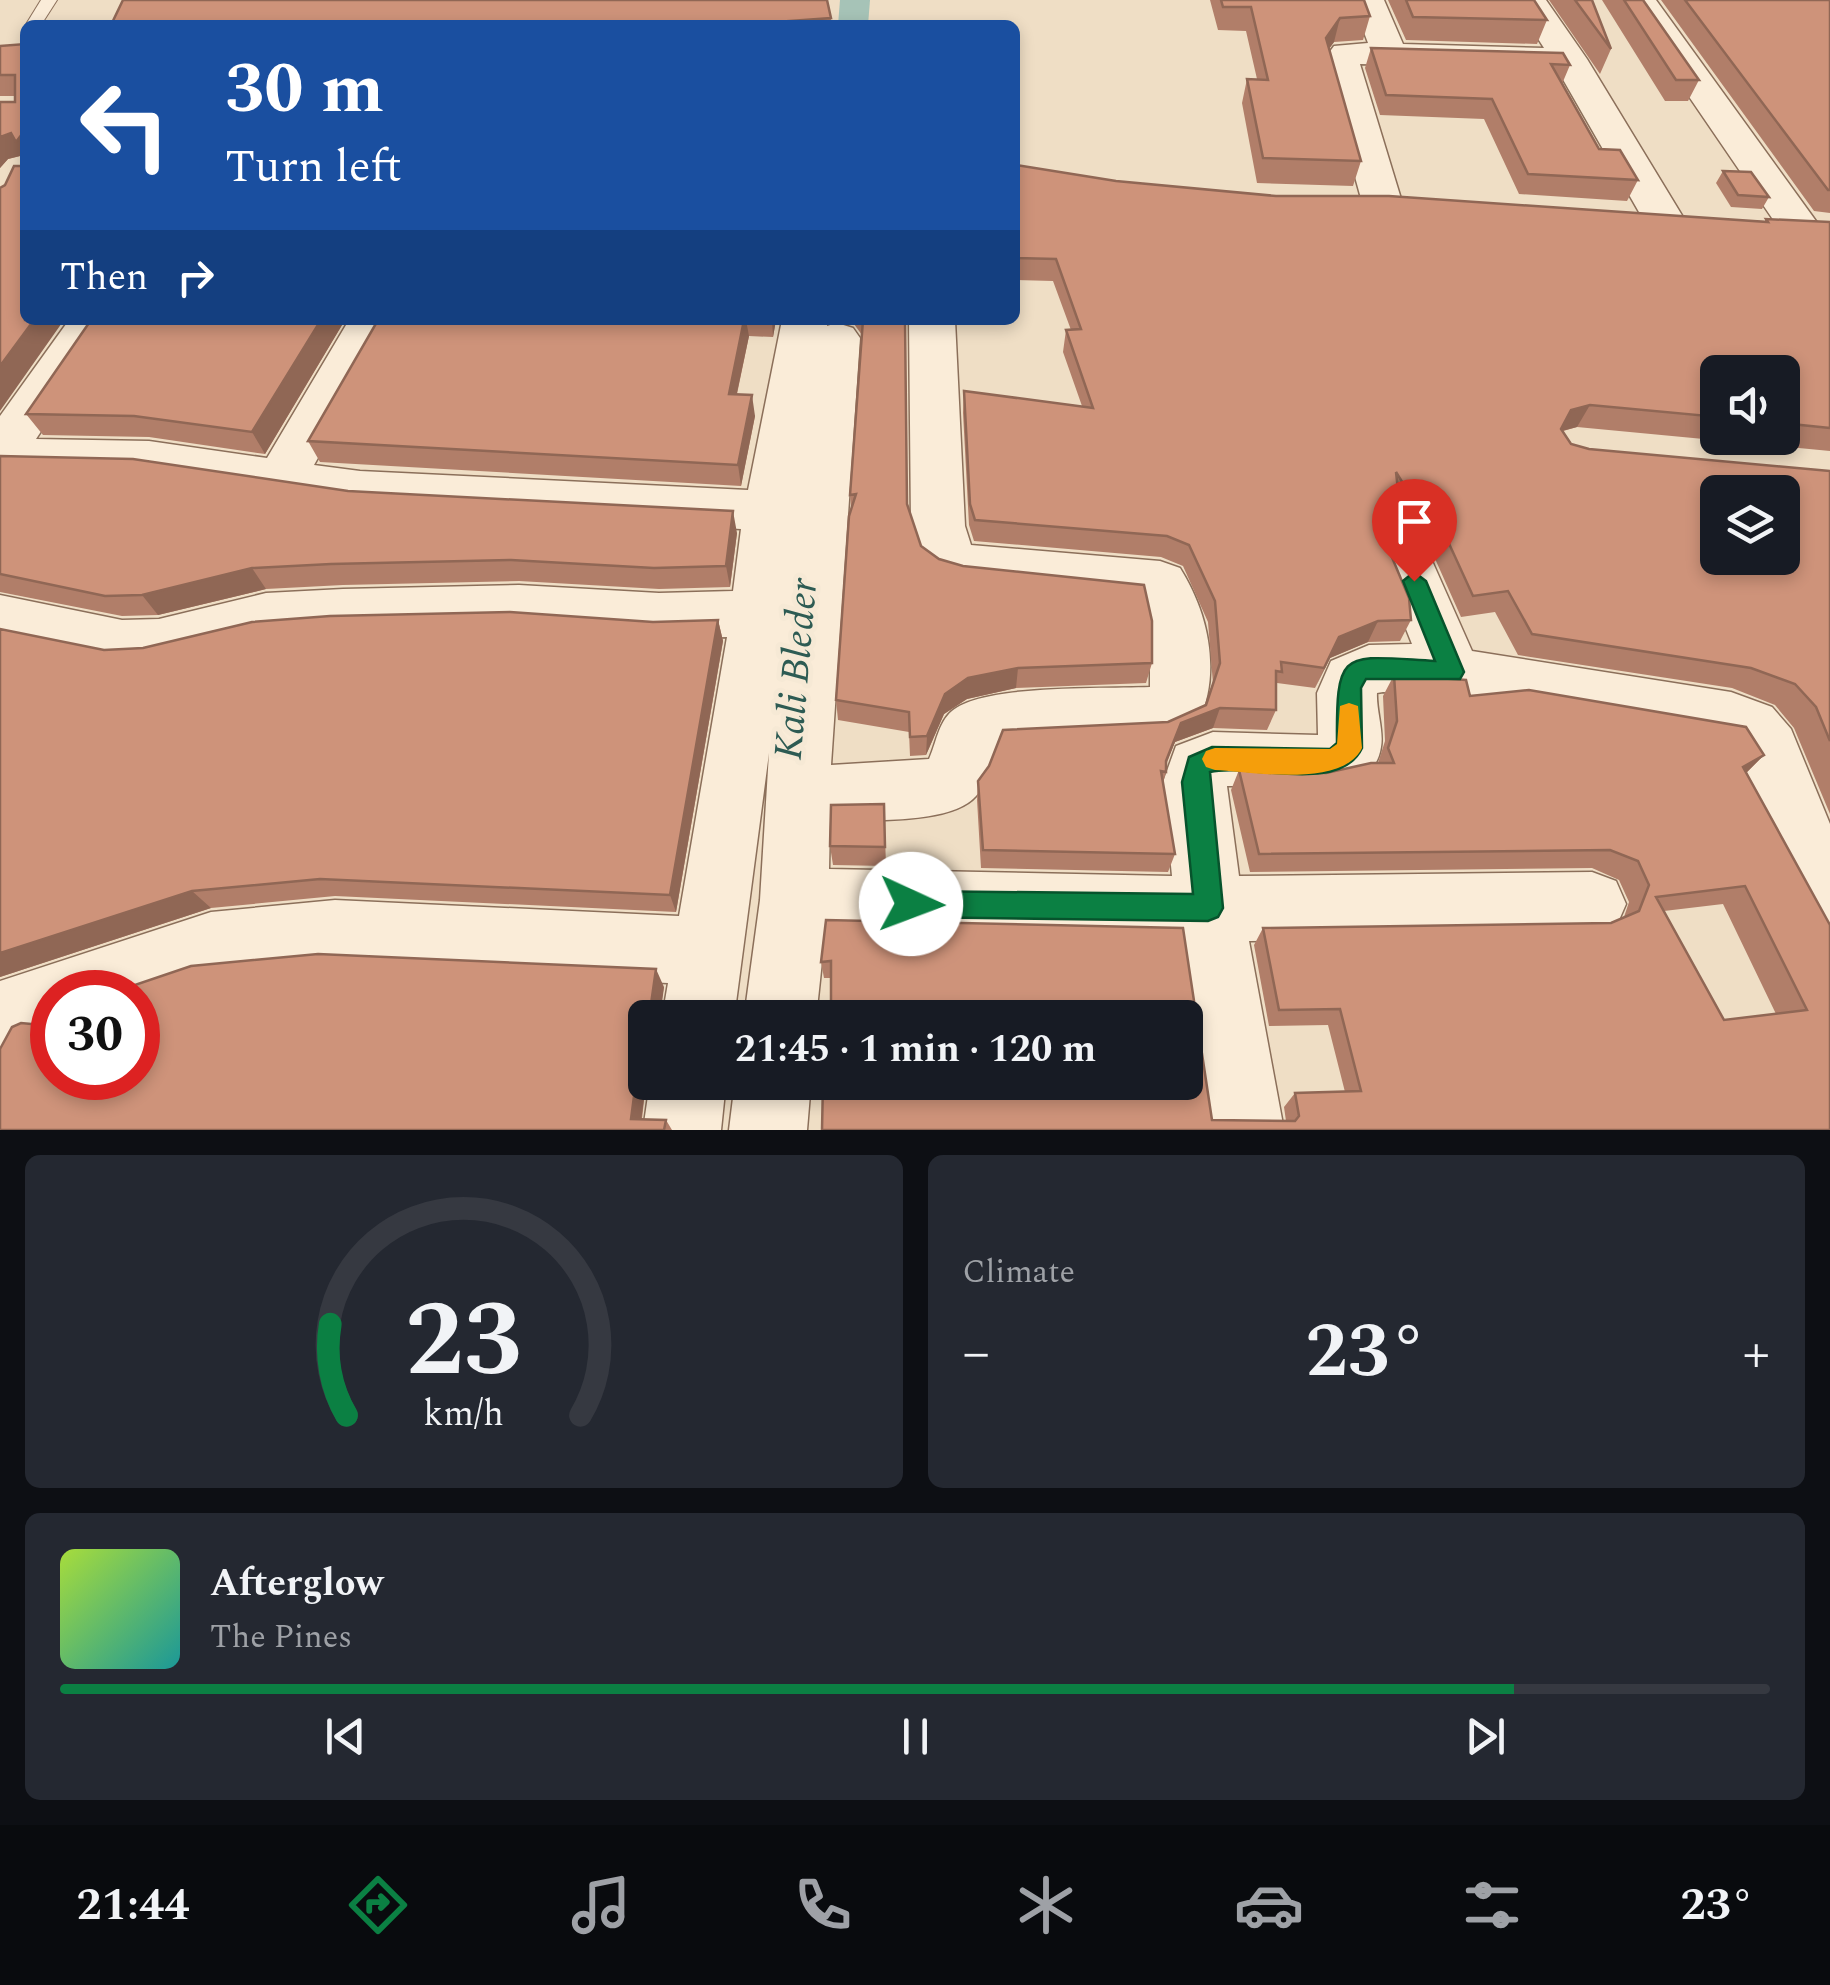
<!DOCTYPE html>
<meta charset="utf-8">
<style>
:root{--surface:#171b24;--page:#242831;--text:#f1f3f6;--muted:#9ea1a6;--line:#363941;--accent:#0b8043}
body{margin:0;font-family:Spectral,serif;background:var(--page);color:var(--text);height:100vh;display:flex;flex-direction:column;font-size:38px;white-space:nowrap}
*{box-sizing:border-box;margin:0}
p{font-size:32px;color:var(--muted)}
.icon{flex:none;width:55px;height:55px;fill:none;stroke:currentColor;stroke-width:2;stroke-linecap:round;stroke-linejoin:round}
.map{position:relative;height:1130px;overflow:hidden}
.panel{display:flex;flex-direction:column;gap:25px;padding:25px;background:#0d0f14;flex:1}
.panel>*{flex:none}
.hud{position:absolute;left:20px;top:20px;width:1000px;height:305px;border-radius:15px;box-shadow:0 5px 15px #0003;background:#1a4fa0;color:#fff;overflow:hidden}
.buttons{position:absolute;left:1700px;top:355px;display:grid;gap:20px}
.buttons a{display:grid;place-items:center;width:100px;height:100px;border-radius:15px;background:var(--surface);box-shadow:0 5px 15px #0003;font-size:50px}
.speed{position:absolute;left:30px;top:970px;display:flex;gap:20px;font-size:50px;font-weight:700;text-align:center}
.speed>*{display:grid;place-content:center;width:130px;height:130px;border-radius:50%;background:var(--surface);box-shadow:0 5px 15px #0003;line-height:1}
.speed .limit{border:15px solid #d22;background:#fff;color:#111}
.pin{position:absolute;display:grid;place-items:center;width:85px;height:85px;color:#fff;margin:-102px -42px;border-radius:50% 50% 50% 0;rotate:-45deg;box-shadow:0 0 10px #0007}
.pin .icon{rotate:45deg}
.me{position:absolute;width:110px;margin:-55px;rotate:92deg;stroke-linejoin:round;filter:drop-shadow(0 0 8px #0008)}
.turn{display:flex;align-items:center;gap:35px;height:210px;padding:0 40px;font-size:45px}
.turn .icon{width:130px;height:130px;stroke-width:2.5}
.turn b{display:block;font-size:70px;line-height:85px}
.then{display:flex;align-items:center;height:95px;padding:0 40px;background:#0003;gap:20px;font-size:38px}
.big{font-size:75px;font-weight:700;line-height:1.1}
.panel .card{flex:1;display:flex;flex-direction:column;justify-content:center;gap:15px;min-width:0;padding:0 35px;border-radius:15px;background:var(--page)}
.panel .dial{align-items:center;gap:0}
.dial svg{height:260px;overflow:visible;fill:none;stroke:var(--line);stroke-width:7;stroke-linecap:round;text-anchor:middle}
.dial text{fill:var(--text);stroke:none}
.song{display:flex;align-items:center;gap:30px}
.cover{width:120px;height:120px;border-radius:15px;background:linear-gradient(135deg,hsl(80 70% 55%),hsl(180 70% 35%))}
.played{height:10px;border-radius:5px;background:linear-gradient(90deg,var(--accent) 85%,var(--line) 85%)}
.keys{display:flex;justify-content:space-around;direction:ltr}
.heat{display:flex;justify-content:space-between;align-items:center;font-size:55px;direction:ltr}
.panel .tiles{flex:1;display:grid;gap:25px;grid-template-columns:1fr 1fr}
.card:last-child{grid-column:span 2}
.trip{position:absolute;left:628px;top:1000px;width:575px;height:100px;border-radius:15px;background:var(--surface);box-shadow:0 5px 15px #0003;font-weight:700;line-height:100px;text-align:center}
.menu{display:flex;height:160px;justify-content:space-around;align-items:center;background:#090b0e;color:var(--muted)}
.menu .icon{width:70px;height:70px}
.menu .active{color:var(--accent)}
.menu b{font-size:45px;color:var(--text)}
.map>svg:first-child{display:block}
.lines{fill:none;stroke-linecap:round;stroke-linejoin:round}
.canal{fill:#a6c3b7;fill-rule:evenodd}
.lane-casing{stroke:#8b6f5a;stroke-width:2}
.street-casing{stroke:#8b6f5a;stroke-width:3}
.lane{fill:#faecd8;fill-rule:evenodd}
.street{fill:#faecd8;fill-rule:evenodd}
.wall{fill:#b17e69;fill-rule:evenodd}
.shaded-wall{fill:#906755}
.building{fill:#ce937a;stroke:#906755;stroke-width:2.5;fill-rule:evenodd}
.route{fill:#0b8043;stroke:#07532c;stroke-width:2.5}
.slow{fill:#f59e0b}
.labels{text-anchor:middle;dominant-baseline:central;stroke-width:10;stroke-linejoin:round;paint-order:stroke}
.water-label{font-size:40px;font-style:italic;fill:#2d5b53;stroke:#f6e9d5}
</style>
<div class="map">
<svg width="1830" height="1130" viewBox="0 0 1830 1130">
<rect width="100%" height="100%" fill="#efdec5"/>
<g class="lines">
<path class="canal" d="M840 0H870L868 25H838Z"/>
<defs>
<path id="lane" d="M41 0H57L41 25 25 26Z"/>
<path id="street" d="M1352 0H1384L1403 44 1544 48 1513 0H1546L1587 59 1683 217 1677 226 1662 229 1647 226 1557 69 1360 64 1402 202 1396 211 1382 214 1368 211 1362 202 1323 61 1334 46 1368 43Z
M1623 0H1656L1821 228 1815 237 1800 241 1785 237Z
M69 320H115L36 439 149 441 267 458 349 320H395L314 465 360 471 748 490 782 320H828L827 326 837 323 853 328 860 338 831 765 929 759C936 744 938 723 952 711 983 684 1105 689 1150 687V642L1142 603C1105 599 945 591 927 570 918 559 915 540 911 526L909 320H955L965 526 971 545 1160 561 1180 568C1208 612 1222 673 1198 722L1162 738 998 746C990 761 989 782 976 796 951 825 867 819 830 822L829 869 1172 876 1163 782 1176 746 1213 732 1318 735 1317 693 1331 661 1369 645 1412 644 1375 551 1383 536 1402 530 1421 536 1472 651 1731 692 1772 707 1791 729 1830 824V944L1806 934 1743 762 1728 743 1452 696 1383 692 1377 693C1376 710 1384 731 1381 747 1372 809 1267 784 1227 786L1239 876 1592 872 1616 881 1626 904 1616 927 1592 936 1249 941 1284 1130H1206L1179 941 825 933 816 1018H744L760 900 769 753 734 1018H662L668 983 335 968 211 980 138 1005V992H52V1034L0 1053V981L211 912 335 900 679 916 727 637 659 639 519 629 343 633 266 639 159 665 122 666 0 641V595L122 620 159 619 266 593 343 589 519 585 659 593 733 591 741 529 360 509 149 477 0 473V416Z
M650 1082H726L721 1130H643Z
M735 1082H811L807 1130H729Z"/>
</defs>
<use href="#lane" class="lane-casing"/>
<use href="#street" class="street-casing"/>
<use href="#lane" class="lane"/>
<use href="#street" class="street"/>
</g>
<path class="wall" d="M1210 0H1364L1370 16 1363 40 1334 42 1329 49 1361 161 1353 186 1257 183 1242 103 1247 79H1257L1246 31 1218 30Z
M1388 0H1534L1547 20 1537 44 1406 40Z
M1549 0H1592L1611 49 1600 74Z
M1602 0H1643L1699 80 1688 101H1665Z
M1661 0H1830V213L1814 211Z
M831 18V25H111Z
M25 44V157L24 155 8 159 0 168V102H15V96H0V46Z
M1371 48 1570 65 1562 84 1599 149 1638 180 1627 201 1519 194 1484 119 1380 115 1365 68Z
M1015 164 1016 165 1116 181 1276 196 1765 221 1766 219 1830 222V451L1577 427 1563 431 1571 444 1589 449 1830 471V814L1794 728 1775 705 1732 688 1518 655 1495 612 1461 617 1424 534 1407 528 1398 513 1390 530 1382 533 1411 620 1400 641 1368 642 1330 658 1315 688 1277 683 1276 687V710L1267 730 1213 728 1175 742 1166 765V772L1163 783 1175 854 1168 872 981 868 977 800 978 781 1168 722 1206 706 1213 684 1208 622 1183 566 1161 557 974 541 969 525 963 413 964 391 1082 406 1063 352 1066 330H1071L1053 281 1015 280ZM1718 372H1782V438H1718Z
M1723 171 1769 197 1762 209 1731 207 1716 183Z
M345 320 265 454 149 437 43 435 26 414Z
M378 320H776L773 337 749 336 737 394 755 416 741 486 320 462 308 441Z
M839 320H905L907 504 921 546 939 559 1152 663 1146 683 1016 688 967 699 944 714 926 755 910 756 909 732 838 720 836 700 851 508 850 495 862 335 854 324Z
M0 456 737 533 730 587 659 589 519 581 343 585 266 589 158 615 122 616 0 592Z
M718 620 723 641 676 912 335 896 211 908 0 977V629L104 650Z
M1394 675 1466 680 1470 696 1529 690 1746 727 1764 755 1746 773 1830 925V1130H822L823 1082H1185V1018H831V978H824L821 962 826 920 1183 928 1212 1120 1286 1121 1284 1107 1295 1093 1345 1092 1328 1025 1269 1026 1254 945 1263 928 1611 923 1624 917 1629 902 1619 880 1592 868 1250 872 1231 790 1239 770 1326 773 1371 763H1378L1385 741 1383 696ZM1723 904 1776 1014 1724 1020 1664 911Z
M884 804 886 866 833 865 830 846Z
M664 987 661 1004 679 1005 685 1018H645L646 1082 642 1119 666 1120 672 1130H0L52 1078Z"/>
<path class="shaded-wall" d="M1340 18 1334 42 1319 62 1326 38Z
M25 130V157L24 155 8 159 0 168V137Z
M34 320H64L0 411V366Z
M321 320H345L265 454 252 432Z
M744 320H746L749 336 732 416 729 394Z
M772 320H776L773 337Z
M752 395 755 416 741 486 738 465Z
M1590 405 1577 427 1558 432 1571 410Z
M1400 508 1390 530 1380 534 1390 513Z
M733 511 737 533 730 587 726 566Z
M252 568 266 589 158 615 142 595Z
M718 620 723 641 676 912 670 895Z
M1378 621 1368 642 1330 658 1315 688 1339 637Z
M1018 668 1016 688 967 699 944 714 926 755 927 736 945 694 968 678Z
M1220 708 1213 728 1175 742 1162 772 1181 723Z
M1764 755 1744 775 1743 767Z
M192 891 211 908 0 977V953Z
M656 969 664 987 660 1018 651 1004Z
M679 1005 685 1018H677Z
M638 1066 646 1082 640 1130 631 1119Z"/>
<path class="building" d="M123 0H827L831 18 733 25H111Z
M1221 0H1364L1370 16 1340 18 1326 38 1361 161 1263 158 1247 79 1268 80 1251 7H1223Z
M1406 0H1534L1547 20 1413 17Z
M1575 0H1592L1611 49Z
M1624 0H1643L1699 80H1676Z
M1685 0H1830V190H1828Z
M25 44V130L16 142 11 133 0 137V102H15V75H0V46Z
M1371 48 1563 53 1570 65 1551 64 1599 149 1620 150 1638 180 1528 174 1492 99 1386 95Z
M1015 164 1016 165 1116 181 1276 196H1389L1768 222 1766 219 1830 222V428L1782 423V372H1718V417L1590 405 1571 410 1561 429 1571 444 1589 449 1830 471V741L1816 707 1795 684 1751 668 1532 634 1508 591 1473 596 1435 513 1417 506 1396 472 1400 508 1390 513 1381 531 1409 598 1411 620 1378 621 1339 637 1324 668 1281 662 1282 672 1276 671V710L1220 708 1181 723 1166 761V772L1161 771 1175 854 983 850 978 781 989 766 1003 730 1168 722 1206 705 1220 663 1215 601 1189 545 1167 536 975 520 970 504 964 391 1093 408 1066 330 1081 329 1056 259 1015 258ZM1718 492H1782V558H1718Z
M14 166H25V320H34L0 366V188L5 185Z
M1723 171 1751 172 1769 197 1738 195Z
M91 320H321L252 432 134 416 26 414Z
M378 320H744L729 394 752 395 738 465 308 441Z
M863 320H905L907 504 921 546 939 559 963 566 1144 585 1152 621V663L1018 668 968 678 945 694 927 736 910 737 909 712 836 700 849 516 856 494 850 495Z
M0 456 133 459 348 491 733 511 726 566 654 568 511 560 331 564 252 568 142 595 105 596 0 574Z
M510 612 653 622 718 620 670 895 320 879 192 891 0 953V629L104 650 143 648 252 622 330 616Z
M1394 675 1466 680 1470 696 1529 690 1746 727 1764 755 1743 767 1830 925V1130H822L823 1082H1185V1018H831V961L821 962 826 920 1183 928 1212 1120 1295 1121 1299 1116 1295 1093 1361 1091 1340 1009 1279 1010 1263 928 1611 923 1639 911 1649 885 1638 861 1610 850 1259 854 1239 770 1326 773 1371 763H1394L1388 748 1397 721ZM1745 886 1807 1010 1724 1020 1656 897Z
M884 804 885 847 830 846 831 805Z
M318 954 656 969 651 1004 679 1005 677 1018H645V1066H638L631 1119 666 1120 664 1130H0V1049L12 1027 21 1023 52 1026V1078H138V992H119L120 990 191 966Z"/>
<path class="route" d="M1414 572 1426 581 1464 672 1460 679H1366L1361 688 1362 748C1340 795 1250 763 1210 772L1223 908 1218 917 1208 921 911 917 901 913 897 904 901 895 911 891 1193 894 1182 782 1189 757 1212 747 1330 749 1337 743C1336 646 1343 656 1435 661L1403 581Z"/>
<path class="slow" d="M1349 703 1358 706 1362 748C1343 788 1252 772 1215 770L1206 767 1202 759 1206 751 1215 748 1330 749 1337 744 1340 706Z"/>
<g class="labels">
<g class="water-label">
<text transform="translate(797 669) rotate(-85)">Kali Bleder</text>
</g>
</g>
</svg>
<div class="buttons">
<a><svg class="icon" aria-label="sound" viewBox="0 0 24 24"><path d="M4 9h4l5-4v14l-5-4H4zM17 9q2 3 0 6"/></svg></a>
<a><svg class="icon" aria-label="layers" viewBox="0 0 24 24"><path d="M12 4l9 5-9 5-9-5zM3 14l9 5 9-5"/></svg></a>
</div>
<div class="speed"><div class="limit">30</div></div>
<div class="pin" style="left:1414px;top:581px;background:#d93025"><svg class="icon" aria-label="arrive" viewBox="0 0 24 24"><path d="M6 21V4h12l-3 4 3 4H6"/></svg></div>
<svg class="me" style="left:911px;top:904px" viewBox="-20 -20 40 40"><circle r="19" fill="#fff"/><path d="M0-13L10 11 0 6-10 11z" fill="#0b8043"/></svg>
<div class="trip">21:45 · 1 min · 120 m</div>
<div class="hud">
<div class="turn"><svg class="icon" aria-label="left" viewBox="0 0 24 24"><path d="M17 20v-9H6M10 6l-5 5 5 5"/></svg><div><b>30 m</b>Turn left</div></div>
<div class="then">Then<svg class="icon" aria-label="right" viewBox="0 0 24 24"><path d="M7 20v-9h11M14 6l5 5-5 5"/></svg></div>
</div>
</div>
<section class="panel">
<div class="tiles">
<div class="card dial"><svg viewBox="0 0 100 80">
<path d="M14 69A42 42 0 1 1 86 69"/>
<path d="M14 69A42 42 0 0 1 9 41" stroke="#0b8043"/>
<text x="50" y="56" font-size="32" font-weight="700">23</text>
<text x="50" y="72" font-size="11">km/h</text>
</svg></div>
<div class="card"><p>Climate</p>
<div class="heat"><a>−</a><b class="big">23°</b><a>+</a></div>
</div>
<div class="card">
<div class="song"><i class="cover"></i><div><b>Afterglow</b><p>The Pines</p></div></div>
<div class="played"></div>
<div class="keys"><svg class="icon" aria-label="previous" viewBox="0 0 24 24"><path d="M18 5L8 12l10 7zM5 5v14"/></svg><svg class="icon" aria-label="pause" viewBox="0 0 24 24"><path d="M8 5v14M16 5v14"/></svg><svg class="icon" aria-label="next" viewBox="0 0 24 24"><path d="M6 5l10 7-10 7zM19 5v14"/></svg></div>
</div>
</div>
</section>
<nav class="menu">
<b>21:44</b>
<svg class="icon active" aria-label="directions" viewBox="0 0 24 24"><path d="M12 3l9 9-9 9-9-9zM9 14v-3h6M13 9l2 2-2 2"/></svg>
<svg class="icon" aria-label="music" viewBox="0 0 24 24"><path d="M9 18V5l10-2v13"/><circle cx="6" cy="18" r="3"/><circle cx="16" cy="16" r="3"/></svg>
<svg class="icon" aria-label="phone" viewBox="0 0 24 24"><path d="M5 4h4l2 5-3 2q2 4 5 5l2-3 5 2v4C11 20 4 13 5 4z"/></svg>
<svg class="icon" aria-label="climate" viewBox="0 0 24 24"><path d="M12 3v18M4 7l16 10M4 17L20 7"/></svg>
<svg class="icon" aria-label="car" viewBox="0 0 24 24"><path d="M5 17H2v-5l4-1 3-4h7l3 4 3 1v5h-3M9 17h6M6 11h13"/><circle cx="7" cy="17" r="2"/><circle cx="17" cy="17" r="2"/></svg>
<svg class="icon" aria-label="filters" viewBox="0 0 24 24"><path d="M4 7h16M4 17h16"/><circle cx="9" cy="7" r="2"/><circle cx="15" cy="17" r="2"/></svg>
<b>23°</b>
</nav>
